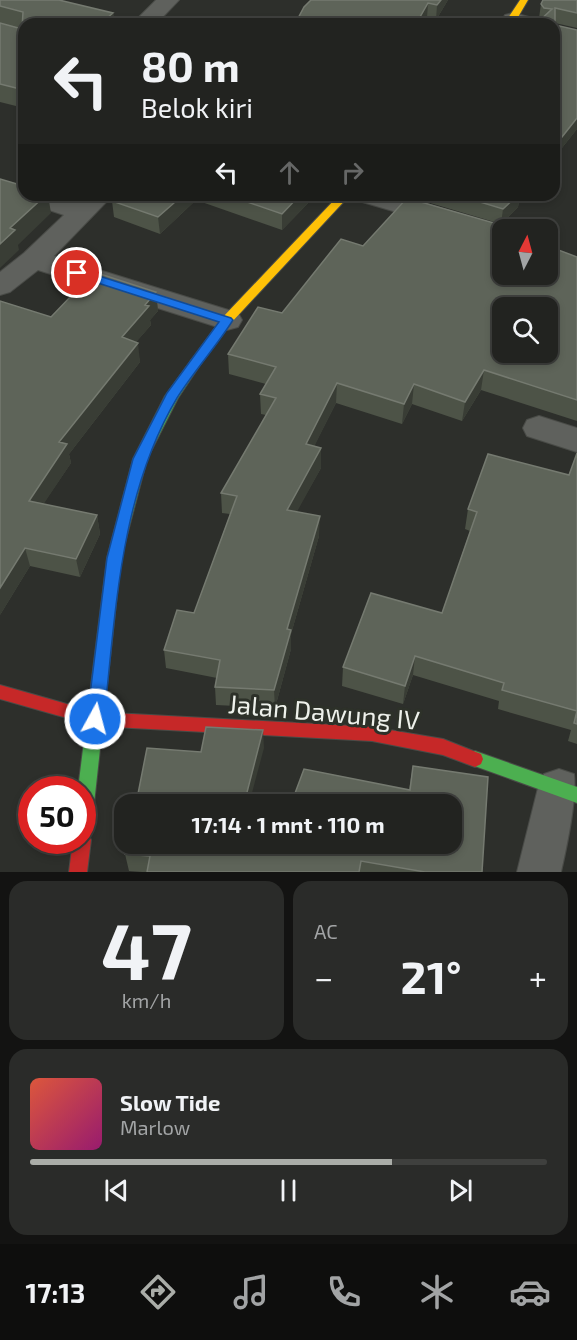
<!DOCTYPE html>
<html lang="id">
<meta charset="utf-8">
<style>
:root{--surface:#222320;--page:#2a2b29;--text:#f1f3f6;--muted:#a2a4a5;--line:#3f403e;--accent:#aaada8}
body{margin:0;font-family:"Exo 2",sans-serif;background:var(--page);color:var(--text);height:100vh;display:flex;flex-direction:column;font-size:22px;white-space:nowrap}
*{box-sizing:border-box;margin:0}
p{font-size:20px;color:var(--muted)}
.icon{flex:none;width:33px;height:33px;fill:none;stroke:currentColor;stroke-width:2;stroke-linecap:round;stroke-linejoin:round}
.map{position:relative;height:872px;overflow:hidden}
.details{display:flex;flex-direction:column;gap:9px;padding:9px;background:#131312;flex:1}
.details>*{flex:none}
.guide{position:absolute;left:18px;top:18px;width:542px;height:183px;border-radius:18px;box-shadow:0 3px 9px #0003,0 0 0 2px var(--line);background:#222320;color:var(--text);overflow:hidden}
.needle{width:39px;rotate:6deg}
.buttons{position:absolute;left:492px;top:219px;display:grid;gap:12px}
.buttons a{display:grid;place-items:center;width:66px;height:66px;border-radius:12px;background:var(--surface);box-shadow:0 3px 9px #0003,0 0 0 2px var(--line);font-size:30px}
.speed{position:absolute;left:18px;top:776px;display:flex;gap:12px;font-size:30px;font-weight:700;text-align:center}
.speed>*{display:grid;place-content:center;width:78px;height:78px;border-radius:50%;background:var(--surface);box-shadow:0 3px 9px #0003,0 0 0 2px var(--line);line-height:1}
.speed .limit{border:9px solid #d22;background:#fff;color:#111}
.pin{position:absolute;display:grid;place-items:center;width:51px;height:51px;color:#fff;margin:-26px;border:3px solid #fff;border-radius:50%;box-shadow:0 2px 6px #0007}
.me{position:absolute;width:66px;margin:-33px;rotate:7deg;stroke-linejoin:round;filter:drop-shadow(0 0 4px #0008)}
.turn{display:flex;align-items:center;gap:21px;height:126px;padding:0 24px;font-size:27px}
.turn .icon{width:78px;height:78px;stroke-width:2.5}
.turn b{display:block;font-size:42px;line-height:51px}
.lanes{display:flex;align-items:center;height:57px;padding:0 24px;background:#0003;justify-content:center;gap:30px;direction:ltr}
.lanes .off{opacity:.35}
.big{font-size:45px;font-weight:700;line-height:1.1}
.details .widget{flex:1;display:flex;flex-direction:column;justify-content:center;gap:9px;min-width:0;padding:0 21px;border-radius:18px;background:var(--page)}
.details .dial{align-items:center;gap:0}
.dial b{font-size:78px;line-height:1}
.song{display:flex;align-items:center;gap:18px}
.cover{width:72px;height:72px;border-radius:9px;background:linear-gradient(135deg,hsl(10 70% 55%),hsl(320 70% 35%))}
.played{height:6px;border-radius:3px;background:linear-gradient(90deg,var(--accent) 70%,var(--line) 70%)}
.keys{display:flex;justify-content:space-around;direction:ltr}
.heat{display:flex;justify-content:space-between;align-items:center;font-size:33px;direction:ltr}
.details .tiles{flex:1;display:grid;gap:9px;grid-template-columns:1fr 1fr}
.widget:last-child{grid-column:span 2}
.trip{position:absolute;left:114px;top:794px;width:348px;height:60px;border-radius:18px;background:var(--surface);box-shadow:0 3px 9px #0003,0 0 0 2px var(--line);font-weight:700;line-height:60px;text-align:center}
.dock{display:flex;height:96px;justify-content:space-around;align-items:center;background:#0e0e0d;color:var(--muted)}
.dock .icon{width:42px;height:42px}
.dock .on{color:var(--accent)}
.dock b{font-size:27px;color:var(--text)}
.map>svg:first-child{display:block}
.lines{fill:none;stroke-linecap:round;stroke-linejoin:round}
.street-casing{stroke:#494b47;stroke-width:2}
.fast-casing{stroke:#494b47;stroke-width:2}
.slow-casing{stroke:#494b47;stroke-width:2}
.jam-casing{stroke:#494b47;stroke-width:2}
.street{fill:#5f615d;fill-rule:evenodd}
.fast{fill:#4caf50;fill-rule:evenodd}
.slow{fill:#ffc107;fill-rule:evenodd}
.jam{fill:#c62828;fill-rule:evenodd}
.wall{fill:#4d5347}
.shaded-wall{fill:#393d35}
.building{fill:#5e6459;stroke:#757a70;stroke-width:1.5;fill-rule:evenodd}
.route{fill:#1a73e8;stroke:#114b97;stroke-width:1.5}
.labels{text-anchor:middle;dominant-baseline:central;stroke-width:6;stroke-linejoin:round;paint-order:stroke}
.near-street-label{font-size:26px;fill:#eef1eb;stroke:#2d3129}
</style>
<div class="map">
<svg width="577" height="872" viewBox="0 0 577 872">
<rect width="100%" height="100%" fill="#2d2f2b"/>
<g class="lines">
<defs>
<path id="street" d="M156 0H179L156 24H132Z
M513 13 537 19 540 24H505L502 20 505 15Z
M22 189H24V195H58L78 202 85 195H113L54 256 238 313 242 320 238 327 227 330 38 270 10 292 0 295V272L24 253 64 215 22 201 18 195Z
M355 195H397L512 230H502V243L359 201Z
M539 416 577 428V452L527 436 523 428 527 420Z
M559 769 574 774C577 798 567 846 561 872H517L538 788 544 774Z"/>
<path id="fast" d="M196 358 202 362 178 398 147 459 121 558 91 831 88 837 82 839V789H78L107 558 133 459 165 396 192 359Z
M475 751 577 787V803L469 764 467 759 469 754Z"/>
<path id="slow" d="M520 0H528L514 24H504Z
M339 195H350L231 323 200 365H192L190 362 192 359 223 317Z"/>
<path id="jam" d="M0 685 95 712 372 727 443 739 481 754 483 759 481 764 475 767 443 755 372 741 95 726 0 699Z
M82 832 88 834 91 840 87 872H69L73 840H82Z"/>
</defs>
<use href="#street" class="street-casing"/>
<use href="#fast" class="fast-casing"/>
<use href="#slow" class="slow-casing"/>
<use href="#jam" class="jam-casing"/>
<use href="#street" class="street"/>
<use href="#fast" class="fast"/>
<use href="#slow" class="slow"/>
<use href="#jam" class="jam"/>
</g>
<path class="wall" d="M0 0 113 13 115 24H24V108L0 102Z
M310 0H448L436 20 310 1Z
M577 0V28L555 23V25L577 30V129L554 158V24L540 20 539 18 541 4Z
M119 195H316L282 230 196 200 160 234 114 217 112 201Z
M420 195H522L520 196 518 207 501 224 420 200Z
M502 230 577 257V421L481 390 462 421 412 404 402 424 336 403 314 446 321 448V468L296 512 319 536 291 634V649L275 708 216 705 215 687 217 678 166 668 164 650 194 613 230 514 222 513 221 493 266 415 261 414 260 394 266 384 229 374 228 354 282 313 363 246Z
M156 292 158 311 150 320 151 325 136 342 140 362 69 454 71 463 43 504 97 515 100 534 80 577 30 566 0 615 51 317Z
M577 453V744L568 741 571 730 498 709 499 701 413 675 403 704 342 686 343 667 442 613 470 531 465 529 468 509 569 475Z
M413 766 482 872H142L129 871 125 854 452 843 409 789Z"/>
<path class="shaded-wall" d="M441 0H448L436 20 437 5Z
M428 3 427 18 423 24H416Z
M113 13 115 24H100Z
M577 118V129L554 158V147Z
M46 195H48L51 213 18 245 19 250 0 268V244L10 228Z
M183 195H196V200L160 234 158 217Z
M300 195H316L282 230V214Z
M514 195H522L520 196 518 207 501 224 503 209Z
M156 292 158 311 150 320 151 325 124 356 122 337 145 305Z
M138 343 140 362 69 454 71 463 33 520 29 501 59 442Z
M484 370 481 390 462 421 465 402Z
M337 383 336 403 306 463V444Z
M414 384 412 404 402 424 404 404Z
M321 448V468L287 530V510Z
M97 515 100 534 80 577 76 559Z
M320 516 319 536 291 634V649L275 708 274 690 287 629Z
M25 548 30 566 0 615V588Z
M415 656 413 675 403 704 405 686Z
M263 730 264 748 249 804H244Z"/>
<path class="building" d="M0 0H59L113 13 100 24H24V90L0 84V23L22 29 23 12 0 6Z
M311 0H441L437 5 428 3 416 24H295L304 7Z
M543 0H577V13L555 8V25L577 30V118L554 147V24H536L552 9 544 8 541 4Z
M0 179 24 186V195H46L10 228 15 230 0 244Z
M119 195H183L158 217 112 201Z
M227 195H300L282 214Z
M457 195H518L503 209Z
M407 198 504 226 507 223 514 225 511 230H502V274H548V246L577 257V400L484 370 465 402 414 384 404 404 337 383 306 444 321 448 287 510 320 516 287 629 291 630 274 690 215 687 220 660 164 650 177 610 194 613 237 496 221 493 276 398 260 394 276 367 228 354 258 307 282 313 341 239 363 246ZM502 308H548V352H502Z
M94 272 156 292 145 305 149 306 122 337 138 343 59 442 67 444 29 501 97 515 76 559 25 548 0 588V301L51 317Z
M577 453V724L574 723 577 711 502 690 504 683 415 656 405 686 343 667 371 593 442 613 477 512 468 509 488 454 569 475Z
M206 727 263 730 244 804H136L147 748 201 752Z
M413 766 488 777 482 872H425L361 861 359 872H147L150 856 125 854 128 843H452V804H291L304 769 410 790Z"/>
<path class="route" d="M77 269 231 318 233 320C216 347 194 371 177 398 120 494 116 610 104 719L101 724 95 726 89 724 87 719 107 558 133 459 167 393 219 322 73 275 71 273Z"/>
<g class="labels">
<g class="near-street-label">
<text transform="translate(324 711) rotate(5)">Jalan Dawung IV</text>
</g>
</g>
</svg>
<div class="buttons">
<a><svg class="needle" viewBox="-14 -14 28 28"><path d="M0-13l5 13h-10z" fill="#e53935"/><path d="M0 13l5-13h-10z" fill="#a2a4a5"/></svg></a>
<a><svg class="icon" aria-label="search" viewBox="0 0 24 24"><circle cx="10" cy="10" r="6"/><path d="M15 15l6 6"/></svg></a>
</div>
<div class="speed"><div class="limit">50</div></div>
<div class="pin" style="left:77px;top:273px;background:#d93025"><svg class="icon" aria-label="arrive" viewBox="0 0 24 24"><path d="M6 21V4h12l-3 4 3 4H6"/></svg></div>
<svg class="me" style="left:95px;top:719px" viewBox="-20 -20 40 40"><circle r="17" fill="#1a73e8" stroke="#fff" stroke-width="3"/><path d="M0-11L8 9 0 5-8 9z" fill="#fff"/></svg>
<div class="trip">17:14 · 1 mnt · 110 m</div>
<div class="guide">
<div class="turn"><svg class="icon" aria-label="left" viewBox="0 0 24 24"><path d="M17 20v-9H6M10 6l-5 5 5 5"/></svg><div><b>80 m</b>Belok kiri</div></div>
<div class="lanes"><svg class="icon" aria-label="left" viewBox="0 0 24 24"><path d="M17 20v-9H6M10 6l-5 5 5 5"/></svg><svg class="icon off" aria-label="ahead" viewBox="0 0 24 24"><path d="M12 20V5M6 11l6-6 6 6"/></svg><svg class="icon off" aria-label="right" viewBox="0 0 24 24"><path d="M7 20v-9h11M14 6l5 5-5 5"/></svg></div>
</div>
</div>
<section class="details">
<div class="tiles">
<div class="widget dial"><b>47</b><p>km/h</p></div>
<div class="widget"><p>AC</p>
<div class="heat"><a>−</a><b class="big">21°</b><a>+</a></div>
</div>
<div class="widget">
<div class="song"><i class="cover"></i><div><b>Slow Tide</b><p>Marlow</p></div></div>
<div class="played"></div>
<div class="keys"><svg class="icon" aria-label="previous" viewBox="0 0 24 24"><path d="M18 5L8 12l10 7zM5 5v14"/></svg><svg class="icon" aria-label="pause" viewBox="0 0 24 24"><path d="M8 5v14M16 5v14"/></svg><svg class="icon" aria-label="next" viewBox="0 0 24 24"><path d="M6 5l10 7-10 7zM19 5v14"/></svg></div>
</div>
</div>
</section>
<nav class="dock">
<b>17:13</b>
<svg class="icon on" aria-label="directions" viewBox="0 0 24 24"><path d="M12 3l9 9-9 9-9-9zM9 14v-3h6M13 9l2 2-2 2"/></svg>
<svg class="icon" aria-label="music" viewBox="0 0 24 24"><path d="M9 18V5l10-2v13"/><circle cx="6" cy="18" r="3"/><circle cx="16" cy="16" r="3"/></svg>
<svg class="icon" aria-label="phone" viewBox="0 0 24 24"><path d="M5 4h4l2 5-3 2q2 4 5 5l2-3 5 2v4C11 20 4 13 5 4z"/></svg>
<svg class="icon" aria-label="climate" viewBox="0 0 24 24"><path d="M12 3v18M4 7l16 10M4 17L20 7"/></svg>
<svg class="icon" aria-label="car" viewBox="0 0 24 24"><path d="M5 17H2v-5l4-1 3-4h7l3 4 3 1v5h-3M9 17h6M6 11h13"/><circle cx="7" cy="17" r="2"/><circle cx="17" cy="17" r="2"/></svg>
</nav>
